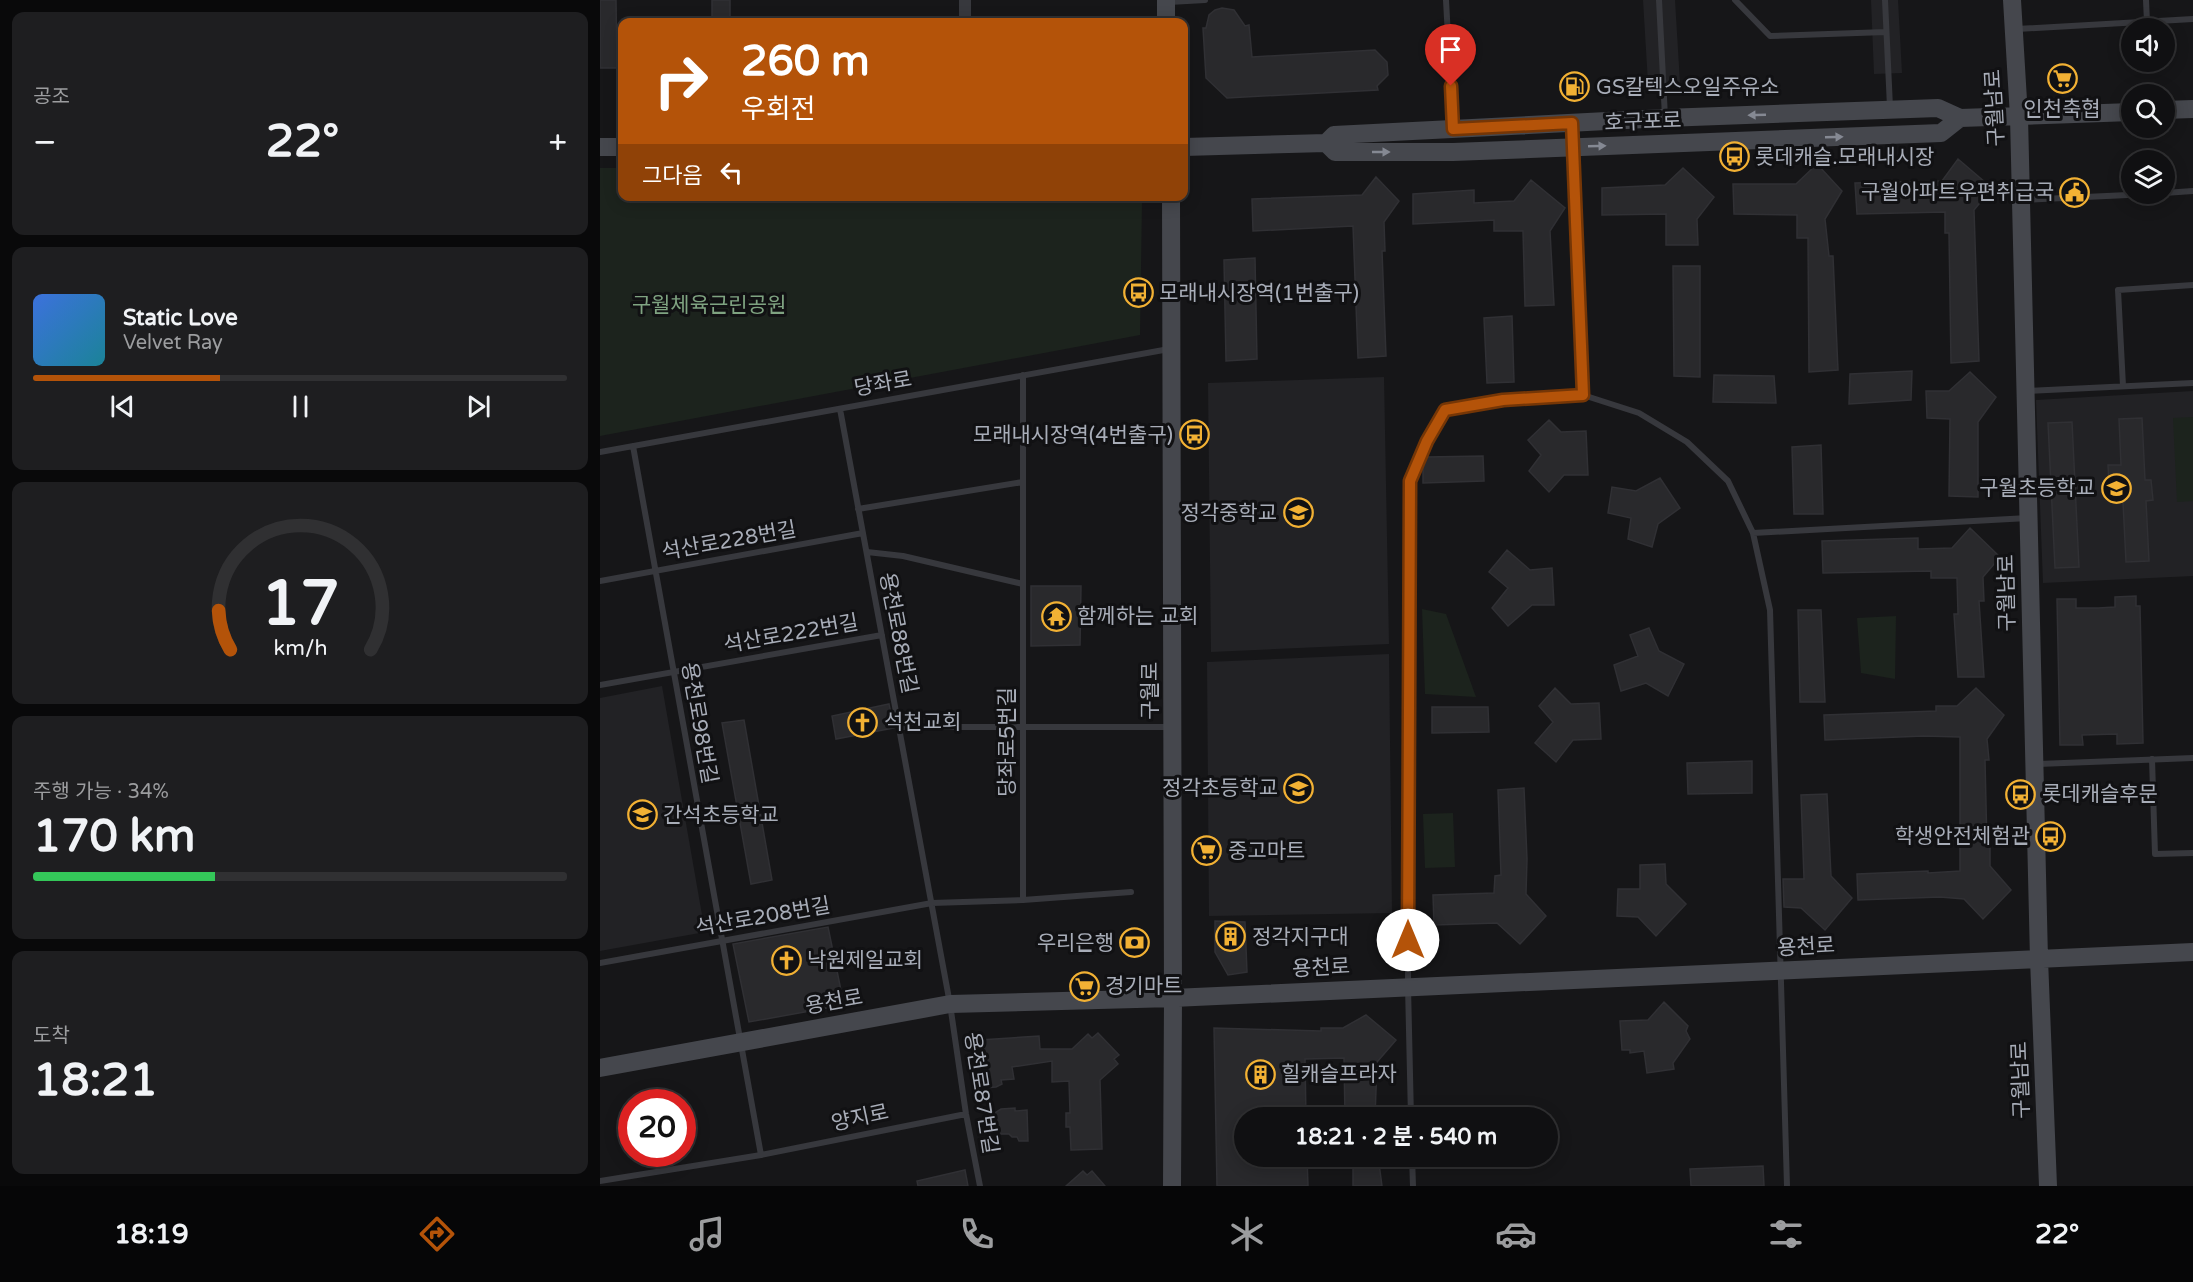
<!DOCTYPE html>
<html lang="ko">
<meta charset="utf-8">
<style>
:root{--surface:#101012;--page:#1e1e20;--text:#f1f3f6;--muted:#9c9d9f;--line:#303032;--accent:#b45309}
body{margin:0;font-family:"Varela Round","Noto Sans KR",sans-serif;background:var(--page);color:var(--text);height:100vh;display:flex;flex-direction:column;font-size:22px;white-space:nowrap}
*{box-sizing:border-box;margin:0}
p{font-size:20px;color:var(--muted)}
.icon{flex:none;width:33px;height:33px;fill:none;stroke:currentColor;stroke-width:2;stroke-linecap:round;stroke-linejoin:round}
.map{position:relative;flex:1;overflow:hidden}
.sheet{display:flex;flex-direction:column;gap:12px;padding:12px;background:#09090a;width:600px}
.sheet>*{flex:none}
.banner{position:absolute;left:18px;top:18px;width:570px;height:183px;border-radius:12px;box-shadow:0 3px 15px #0003,0 0 0 2px var(--line);background:#b45309;color:#fff;overflow:hidden}
.controls{position:absolute;left:1521px;top:18px;display:grid;gap:12px}
.controls a{display:grid;place-items:center;width:54px;height:54px;border-radius:50%;background:var(--surface);box-shadow:0 3px 15px #0003,0 0 0 2px var(--line);font-size:30px}
.speed{position:absolute;left:18px;top:1089px;display:flex;gap:12px;font-size:30px;font-weight:700;text-align:center}
.speed>*{display:grid;place-content:center;width:78px;height:78px;border-radius:50%;background:var(--surface);box-shadow:0 3px 15px #0003,0 0 0 2px var(--line);line-height:1}
.speed .limit{border:9px solid #d22;background:#fff;color:#111}
.pin{position:absolute;display:grid;place-items:center;width:51px;height:51px;color:#fff;margin:-62px -26px;border-radius:50% 50% 50% 0;rotate:-45deg;box-shadow:0 0 6px #0007}
.pin .icon{rotate:45deg}
.me{position:absolute;width:66px;margin:-33px;rotate:0deg;stroke-linejoin:round;filter:drop-shadow(0 0 4px #0008)}
.turn{display:flex;align-items:center;gap:21px;height:126px;padding:0 24px;font-size:27px}
.turn .icon{width:78px;height:78px;stroke-width:2.5}
.turn b{display:block;font-size:42px;line-height:51px}
.then{display:flex;align-items:center;height:57px;padding:0 24px;background:#0003;gap:12px;font-size:22px}
.big{font-size:45px;font-weight:700;line-height:1.1}
.sheet .tile{flex:1;display:flex;flex-direction:column;justify-content:center;gap:9px;min-width:0;padding:0 21px;border-radius:12px;background:var(--page)}
.sheet .dial{align-items:center;gap:0}
.dial svg{height:156px;overflow:visible;fill:none;stroke:var(--line);stroke-width:7;stroke-linecap:round;text-anchor:middle}
.dial text{fill:var(--text);stroke:none}
.song{display:flex;align-items:center;gap:18px}
.cover{width:72px;height:72px;border-radius:9px;background:linear-gradient(135deg,hsl(220 70% 55%),hsl(190 70% 35%))}
.played{height:6px;border-radius:3px;background:linear-gradient(90deg,var(--accent) 35%,var(--line) 35%)}
.keys{display:flex;justify-content:space-around;direction:ltr}
.heat{display:flex;justify-content:space-between;align-items:center;font-size:33px;direction:ltr}
.charge{height:9px;border-radius:4px;background:linear-gradient(90deg,#34c759 34%,var(--line) 0)}
.trip{position:absolute;left:634px;top:1107px;width:324px;height:60px;border-radius:30px;background:var(--surface);box-shadow:0 3px 15px #0003,0 0 0 2px var(--line);font-weight:700;line-height:60px;text-align:center}
.menu{display:flex;height:96px;justify-content:space-around;align-items:center;background:#060607;color:var(--muted)}
.menu .icon{width:42px;height:42px}
.menu .selected{color:var(--accent)}
.menu b{font-size:27px;color:var(--text)}
main{display:flex;flex:1;min-height:0}
.map>svg:first-child{display:block}
.built{fill:#222225}
.green{fill:#1c231d}
.building{fill:#29292c;stroke:#303034;stroke-width:1.5}
.lines{fill:none;stroke-linecap:round;stroke-linejoin:round}
.lane{stroke:#37383d;stroke-width:6}
.street{stroke:#37383d;stroke-width:12}
.secondary{stroke:#45474d;stroke-width:18}
.oneway{fill:#858993}
.route-casing{stroke:#753606;stroke-width:15}
.route{stroke:#b45309;stroke-width:10}
.labels{text-anchor:middle;dominant-baseline:central;stroke-width:6;stroke-linejoin:round;paint-order:stroke}
.poi-label{font-size:21px;fill:#a8adb8;stroke:#111113;text-anchor:start}
.street-label{font-size:21px;fill:#a8adb8;stroke:#111113}
.park-label{font-size:21px;fill:#7fa381;stroke:#111113}
</style>
<main>
<section class="sheet">
<div class="tile"><p>공조</p>
<div class="heat"><a>−</a><b class="big">22°</b><a>+</a></div>
</div>
<div class="tile">
<div class="song"><i class="cover"></i><div><b>Static Love</b><p>Velvet Ray</p></div></div>
<div class="played"></div>
<div class="keys"><svg class="icon" aria-label="previous" viewBox="0 0 24 24"><path d="M18 5L8 12l10 7zM5 5v14"/></svg><svg class="icon" aria-label="pause" viewBox="0 0 24 24"><path d="M8 5v14M16 5v14"/></svg><svg class="icon" aria-label="next" viewBox="0 0 24 24"><path d="M6 5l10 7-10 7zM19 5v14"/></svg></div>
</div>
<div class="tile dial"><svg viewBox="0 0 100 80">
<path d="M14 69A42 42 0 1 1 86 69"/>
<path d="M14 69A42 42 0 0 1 8 49" stroke="#b45309"/>
<text x="50" y="56" font-size="32" font-weight="700">17</text>
<text x="50" y="72" font-size="11">km/h</text>
</svg></div>
<div class="tile"><p>주행 가능 · 34%</p><b class="big">170 km</b><div class="charge"></div></div>
<div class="tile"><p>도착</p><b class="big">18:21</b></div>
</section>
<div class="map">
<svg width="1593" height="1186" viewBox="0 0 1593 1186">
<rect width="100%" height="100%" fill="#161618"/>
<path class="built" d="M1043 0H1075L1080 83H1048Z
M1271 0H1298L1302 73 1274 74Z
M784 377 789 644 611 652 608 383Z
M1593 391V576L1443 583 1436 400Z
M789 654 792 913 609 916 607 662Z
M62 686 105 932 0 951V698Z"/>
<path class="green" d="M0 168H22V196L536 197 542 203 540 335 0 436Z
M1593 417V501L1577 502 1573 418Z
M822 609 846 614 876 697 825 694Z
M1296 616 1295 679 1261 673 1257 618Z
M853 813 855 867 825 868 823 814Z"/>
<path class="building" d="M0 0H16L17 68H0Z
M112 0H130V22H112Z
M622 8 634 10 645 26 649 25 652 57 775 50 787 62 788 75 777 86 778 90 627 98 606 78 603 28H606L609 15 615 10Z
M1358 159 1392 188 1374 210 1379 361 1351 363 1349 233H1345V212L1257 214 1255 183 1342 181Z
M1217 164 1242 191 1225 219 1229 256H1233L1238 370 1209 372 1208 238H1197V215L1134 214 1133 184H1196Z
M1083 168 1114 197 1097 219 1098 245H1066V214L1002 215V188L1065 185Z
M776 177 799 201 784 222 785 251H782L786 356 758 358 753 226 653 231 652 199 762 195Z
M931 180 965 208 950 231 954 305 925 306 923 231H894V220L813 224V194L874 190V203L914 201Z
M655 258 657 359 626 361 624 260Z
M1073 266H1100V377L1074 376Z
M912 316 914 382 887 383 884 318Z
M1312 371 1311 400 1249 404 1250 374Z
M1370 372 1396 397 1378 422V497L1349 496 1350 419 1327 418 1326 391H1349Z
M1114 375 1174 376 1176 403 1113 402Z
M1542 418 1545 480H1551L1553 500 1546 501 1549 561 1526 562 1523 502H1510L1508 465H1521L1519 419Z
M949 420 961 432 986 431 988 475H964L949 492 929 471 941 455 928 440Z
M1472 422 1479 567 1455 568 1448 423Z
M1221 445 1223 514H1194L1192 447Z
M883 456 884 481 823 483V464L826 457Z
M1060 478 1080 508 1058 524 1052 547 1028 539 1031 518 1008 513 1012 487 1036 491Z
M1370 528 1400 557 1383 577 1384 601H1379L1384 677H1358L1354 614H1358L1357 578H1331V571L1223 573 1222 541 1318 538V549L1352 548Z
M907 550 930 570 952 568 954 605H932L908 626 892 608 908 588 889 572Z
M431 586H481L480 645 431 646Z
M1536 596V606H1540L1543 743 1517 744V734L1482 735 1483 745H1460L1457 599H1476V608H1498L1515 607V597Z
M1198 610H1221L1225 702H1200Z
M1049 628 1059 651 1084 664 1068 696 1046 683 1021 691 1014 665 1038 656 1030 635Z
M955 688 971 704 999 703 1001 739 973 740 956 762 935 743 953 722 939 706Z
M1376 688 1404 715 1387 739 1389 760H1385L1387 847H1390V866L1411 890 1383 919 1364 899 1340 897 1258 900 1257 874 1328 871V873L1360 871V737L1324 736 1225 740 1224 715 1336 711V706H1357Z
M289 704 294 728 236 739 232 716Z
M832 707H888L889 732 832 733Z
M144 720 172 880 151 884 122 723Z
M1152 761V793L1088 794 1087 763Z
M924 788 927 859 926 894 946 916 920 944 897 923 834 925 833 895 894 893 895 876 901 875 898 790Z
M1227 794 1231 876 1252 898 1225 930 1201 908 1184 907 1183 879H1204L1201 795Z
M1065 864 1066 884 1086 904 1056 936 1038 917 1017 916 1018 889H1040V865Z
M615 921 645 922 647 972 628 975 615 952Z
M228 927 244 1005 149 1022 133 944Z
M1064 1002 1088 1026 1086 1031 1090 1039 1073 1063 1074 1069 1047 1073 1044 1051 1030 1053V1050H1022L1020 1021 1048 1020Z
M766 1015 796 1040 777 1062 775 1118H745L744 1058 705 1059 706 1118H645V1156H707L708 1186H617L614 1028 721 1031V1028H743Z
M498 1033 519 1055 514 1059 518 1064 500 1080 502 1149 471 1150 470 1127H466V1113H470L469 1081 452 1082V1061L412 1067 414 1079 401 1080 402 1084 396 1087 384 1088 380 1040 439 1036 440 1049H472L488 1034 492 1038Z
M415 1108V1111L427 1110 428 1141H419L417 1137H412L409 1134H397L396 1122 379 1123 401 1109Z
M764 1156H778L782 1186H753V1159Z
M1163 1166 1164 1186H1091L1090 1169Z
M365 1170 368 1186H318L317 1181Z
M483 1171 487 1175 492 1171 505 1186H466Z"/>
<g class="lines">
<path class="lane" d="M846 0 853 128
M1059 0 1065 117
M1135 0 1170 36 1286 32
M1285 0 1290 107
M1546 0 1547 22
M569 2 605 0
M1417 29 1593 19
M972 124 983 395
M1564 193 1593 191
M1424 200 1549 194
M423 375V900
M1523 386 1518 290 1593 285
M1429 391 1593 383
M240 409 350 1004 366 1114 380 1186
M33 446 161 1155
M0 452 569 349
M258 509 423 482
M1153 533 1428 518
M267 552 303 556 423 584
M0 581 263 533
M0 685 282 635
M299 727H571
M1552 759 1555 854 1593 853
M1438 764 1593 758
M0 963 332 903 423 900 531 892
M811 1118 808 986 810 481 827 441 845 410 903 400 983 395 1039 413 1087 442 1128 481 1153 533 1170 610 1187 1186
M812 1156 813 1186
M0 1181 161 1155 366 1114"/>
<path class="street" d="M365 22V0"/>
<path class="secondary" d="M566 0V22
M1412 0 1419 117 1439 959 1448 1186
M1564 110 1593 109
M726 143 735 152H853L1341 133 1360 118
M0 147H22
M584 147 726 143 734 135 1065 118 1338 108 1360 118 1532 112
M571 196 573 998 572 1186
M0 1068 350 1004 573 998 1593 952"/>
</g>
<defs><path id="oneway-solid" d="M-6-.8H1V-3.2L6.5 0L1 3.2V.8H-6Z" transform="scale(1.5)"/></defs>
<g class="oneway">
<use href="#oneway-solid" transform="translate(1157 115) rotate(178)"/>
<use href="#oneway-solid" transform="translate(1234 137) rotate(-2)"/>
<use href="#oneway-solid" transform="translate(997 146) rotate(-2)"/>
<use href="#oneway-solid" transform="translate(781 152)"/>
</g>
<g class="lines">
<defs>
<path id="route" d="M808 940 810 481 827 441 845 410 903 400 983 395 972 123 853 129 851 86"/>
</defs>
<use href="#route" class="route-casing"/>
<use href="#route" class="route"/>
</g>
<defs>
<symbol id="supermarket-ring" viewBox="-11 -11 22 22"><circle r="9.5" fill="#111113" stroke="#f2b134" stroke-width="1.5"/><path d="M-6-5.5h2.5l.6 2H6L4.5 2H-2.5L-4.4-4H-6ZM-1.5 3.2a1.3 1.3 0 1 0 .1 0ZM3 3.2a1.3 1.3 0 1 0 .1 0Z" fill="#f2b134"/></symbol>
<symbol id="fuel-ring" viewBox="-11 -11 22 22"><circle r="9.5" fill="#111113" stroke="#f2b134" stroke-width="1.5"/><path d="M-5.5-6h7V0h2V4h1.3V-2.5L3-4.5l.8-.8L6-3V5H2.5V1h-1V6h-7ZM-4.2-4.7v3.2H.2V-4.7Z" fill="#f2b134"/></symbol>
<symbol id="bus-ring" viewBox="-11 -11 22 22"><circle r="9.5" fill="#111113" stroke="#f2b134" stroke-width="1.5"/><path d="M-5-6H5V4H4V6H2V4H-2V6H-4V4H-5ZM-3.5-4V0h7V-4ZM-3.5 1.2v1.5H-2V1.2ZM2 1.2v1.5H3.5V1.2Z" fill="#f2b134"/></symbol>
<symbol id="civic-ring" viewBox="-11 -11 22 22"><circle r="9.5" fill="#111113" stroke="#f2b134" stroke-width="1.5"/><path d="M-.6-6.5H3V-4.5H.6V-3L4-1V1h2V6H-6V1h2V-1L-.6-3ZM-1.2 2.5V6h2.4V2.5Z" fill="#f2b134"/></symbol>
<symbol id="school-ring" viewBox="-11 -11 22 22"><circle r="9.5" fill="#111113" stroke="#f2b134" stroke-width="1.5"/><path d="M0-5L7-2L0 1L-7-2ZM-4 1L0 2.5L4 1V4Q0 6-4 4Z" fill="#f2b134"/></symbol>
<symbol id="temple-ring" viewBox="-11 -11 22 22"><circle r="9.5" fill="#111113" stroke="#f2b134" stroke-width="1.5"/><path d="M0-6L5-2H3V0L6.5 2.5H4V6H1.5V3h-3V6H-4V2.5H-6.5L-3 0V-2H-5Z" fill="#f2b134"/></symbol>
<symbol id="church-ring" viewBox="-11 -11 22 22"><circle r="9.5" fill="#111113" stroke="#f2b134" stroke-width="1.5"/><path d="M-1.2-6h2.4v3.5h3.3v2.4h-3.3V6h-2.4V-.1h-3.3v-2.4h3.3Z" fill="#f2b134"/></symbol>
<symbol id="building-ring" viewBox="-11 -11 22 22"><circle r="9.5" fill="#111113" stroke="#f2b134" stroke-width="1.5"/><path d="M-4-6H4V6H1V3H-1V6H-4ZM-2.5-4.3h1.7v1.8h-1.7ZM.8-4.3h1.7v1.8H.8ZM-2.5-1h1.7V.8h-1.7ZM.8-1h1.7V.8H.8Z" fill="#f2b134"/></symbol>
<symbol id="bank-ring" viewBox="-11 -11 22 22"><circle r="9.5" fill="#111113" stroke="#f2b134" stroke-width="1.5"/><path d="M-6-4H6V4H-6ZM0-2.3a2.3 2.3 0 1 0 0 4.6a2.3 2.3 0 1 0 0-4.6Z" fill="#f2b134"/></symbol>
</defs>
<g fill-rule="evenodd">
<use href="#supermarket-ring" x="1446" y="62" width="33" height="33"/>
<use href="#fuel-ring" x="958" y="70" width="33" height="33"/>
<use href="#bus-ring" x="1118" y="140" width="33" height="33"/>
<use href="#civic-ring" x="1458" y="176" width="33" height="33"/>
<use href="#bus-ring" x="522" y="276" width="33" height="33"/>
<use href="#bus-ring" x="578" y="418" width="33" height="33"/>
<use href="#school-ring" x="1500" y="472" width="33" height="33"/>
<use href="#school-ring" x="682" y="496" width="33" height="33"/>
<use href="#temple-ring" x="440" y="600" width="33" height="33"/>
<use href="#church-ring" x="246" y="706" width="33" height="33"/>
<use href="#school-ring" x="682" y="772" width="33" height="33"/>
<use href="#bus-ring" x="1404" y="778" width="33" height="33"/>
<use href="#school-ring" x="26" y="798" width="33" height="33"/>
<use href="#bus-ring" x="1434" y="820" width="33" height="33"/>
<use href="#supermarket-ring" x="590" y="834" width="33" height="33"/>
<use href="#building-ring" x="614" y="920" width="33" height="33"/>
<use href="#bank-ring" x="518" y="926" width="33" height="33"/>
<use href="#church-ring" x="170" y="944" width="33" height="33"/>
<use href="#supermarket-ring" x="468" y="970" width="33" height="33"/>
<use href="#building-ring" x="644" y="1058" width="33" height="33"/>
</g>
<g class="labels">
<g class="poi-label">
<text x="996" y="87">GS칼텍스오일주유소</text>
<text x="1462" y="109" text-anchor="middle">인천축협</text>
<text x="1155" y="157">롯데캐슬.모래내시장</text>
<text x="1454" y="192" text-anchor="end">구월아파트우편취급국</text>
<text x="559" y="293">모래내시장역(1번출구)</text>
<text x="573" y="435" text-anchor="end">모래내시장역(4번출구)</text>
<text x="1495" y="488" text-anchor="end">구월초등학교</text>
<text x="677" y="513" text-anchor="end">정각중학교</text>
<text x="477" y="616">함께하는 교회</text>
<text x="284" y="722">석천교회</text>
<text x="678" y="788" text-anchor="end">정각초등학교</text>
<text x="1442" y="794">롯데캐슬후문</text>
<text x="63" y="815">간석초등학교</text>
<text x="1430" y="836" text-anchor="end">학생안전체험관</text>
<text x="628" y="851">중고마트</text>
<text x="652" y="937">정각지구대</text>
<text x="514" y="943" text-anchor="end">우리은행</text>
<text x="207" y="960">낙원제일교회</text>
<text x="505" y="986">경기마트</text>
<text x="681" y="1074">힐캐슬프라자</text>
</g>
<g class="street-label">
<text transform="translate(1395 108) rotate(-93)">구월남로</text>
<text transform="translate(1043 122) rotate(-2)">호구포로</text>
<text transform="translate(283 384) rotate(-10)">당좌로</text>
<text transform="translate(129 541) rotate(-10)">석산로228번길</text>
<text transform="translate(1407 593) rotate(-91)">구월남로</text>
<text transform="translate(298 633) rotate(79)">용천로88번길</text>
<text transform="translate(191 634) rotate(-10)">석산로222번길</text>
<text transform="translate(550 691) rotate(-90)">구월로</text>
<text transform="translate(99 723) rotate(80)">용천로98번길</text>
<text transform="translate(407 742) rotate(-90)">당좌로5번길</text>
<text transform="translate(163 917) rotate(-10)">석산로208번길</text>
<text transform="translate(1206 947) rotate(-3)">용천로</text>
<text transform="translate(721 968) rotate(-3)">용천로</text>
<text transform="translate(234 1002) rotate(-10)">용천로</text>
<text transform="translate(1421 1080) rotate(-92)">구월남로</text>
<text transform="translate(381 1093) rotate(81)">용천로87번길</text>
<text transform="translate(260 1118) rotate(-12)">양지로</text>
</g>
<g class="park-label">
<text x="109" y="305">구월체육근린공원</text>
</g>
</g>
</svg>
<div class="controls">
<a><svg class="icon" aria-label="sound" viewBox="0 0 24 24"><path d="M4 9h4l5-4v14l-5-4H4zM17 9q2 3 0 6"/></svg></a>
<a><svg class="icon" aria-label="search" viewBox="0 0 24 24"><circle cx="10" cy="10" r="6"/><path d="M15 15l6 6"/></svg></a>
<a><svg class="icon" aria-label="layers" viewBox="0 0 24 24"><path d="M12 4l9 5-9 5-9-5zM3 14l9 5 9-5"/></svg></a>
</div>
<div class="speed"><div class="limit">20</div></div>
<div class="pin" style="left:851px;top:86px;background:#d93025"><svg class="icon" aria-label="arrive" viewBox="0 0 24 24"><path d="M6 21V4h12l-3 4 3 4H6"/></svg></div>
<svg class="me" style="left:808px;top:940px" viewBox="-20 -20 40 40"><circle r="19" fill="#fff"/><path d="M0-13L10 11 0 6-10 11z" fill="#b45309"/></svg>
<div class="trip">18:21 · 2 분 · 540 m</div>
<div class="banner">
<div class="turn"><svg class="icon" aria-label="right" viewBox="0 0 24 24"><path d="M7 20v-9h11M14 6l5 5-5 5"/></svg><div><b>260 m</b>우회전</div></div>
<div class="then">그다음<svg class="icon" aria-label="left" viewBox="0 0 24 24"><path d="M17 20v-9H6M10 6l-5 5 5 5"/></svg></div>
</div>
</div>
</main>
<nav class="menu">
<b>18:19</b>
<svg class="icon selected" aria-label="directions" viewBox="0 0 24 24"><path d="M12 3l9 9-9 9-9-9zM9 14v-3h6M13 9l2 2-2 2"/></svg>
<svg class="icon" aria-label="music" viewBox="0 0 24 24"><path d="M9 18V5l10-2v13"/><circle cx="6" cy="18" r="3"/><circle cx="16" cy="16" r="3"/></svg>
<svg class="icon" aria-label="phone" viewBox="0 0 24 24"><path d="M5 4h4l2 5-3 2q2 4 5 5l2-3 5 2v4C11 20 4 13 5 4z"/></svg>
<svg class="icon" aria-label="climate" viewBox="0 0 24 24"><path d="M12 3v18M4 7l16 10M4 17L20 7"/></svg>
<svg class="icon" aria-label="car" viewBox="0 0 24 24"><path d="M5 17H2v-5l4-1 3-4h7l3 4 3 1v5h-3M9 17h6M6 11h13"/><circle cx="7" cy="17" r="2"/><circle cx="17" cy="17" r="2"/></svg>
<svg class="icon" aria-label="filters" viewBox="0 0 24 24"><path d="M4 7h16M4 17h16"/><circle cx="9" cy="7" r="2"/><circle cx="15" cy="17" r="2"/></svg>
<b>22°</b>
</nav>
